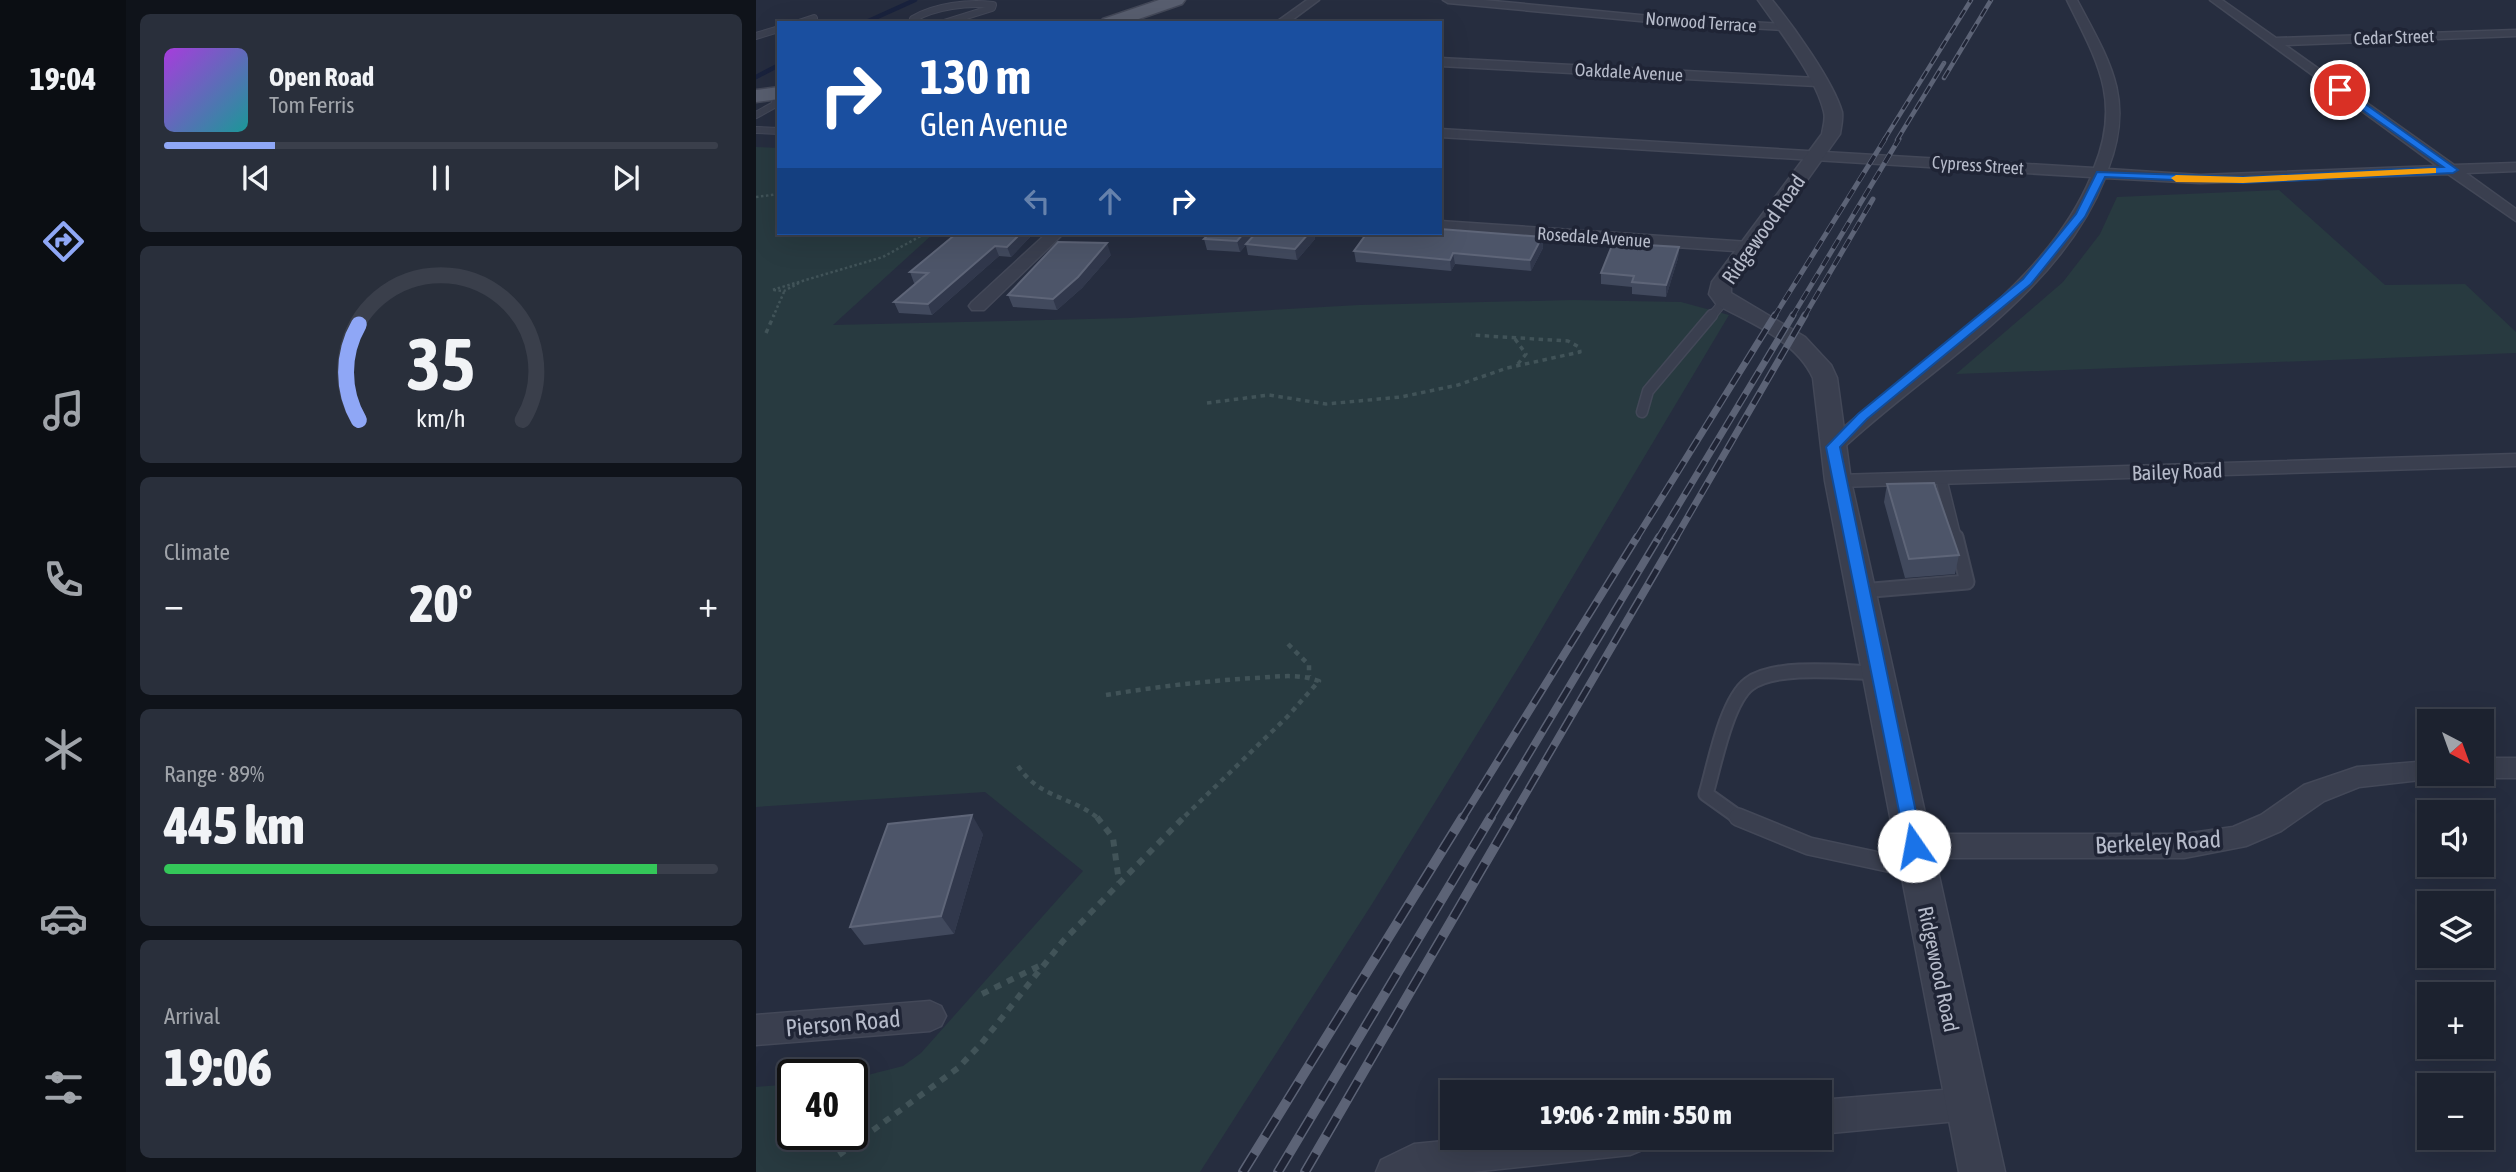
<!DOCTYPE html>
<meta charset="utf-8">
<style>
:root{--surface:#1c222f;--page:#292f3b;--text:#f1f3f6;--muted:#a0a4aa;--line:#3a3f4b;--accent:#8fa7f6}
body{margin:0;font-family:"Asap Condensed",sans-serif;background:var(--page);color:var(--text);height:100vh;display:flex;flex-direction:column;font-size:26px;white-space:nowrap}
*{box-sizing:border-box;margin:0}
p{font-size:23px;color:var(--muted)}
.icon{flex:none;width:38px;height:38px;fill:none;stroke:currentColor;stroke-width:2;stroke-linecap:round;stroke-linejoin:round}
.map{position:relative;flex:1;overflow:hidden}
.details{display:flex;flex-direction:column;gap:14px;padding:14px;background:#0f131a;width:630px}
.details>*{flex:none}
.hud{position:absolute;left:21px;top:21px;width:665px;height:214px;border-radius:0px;box-shadow:0 7px 28px #0002,0 0 0 2px var(--line);background:#1a4fa0;color:#fff;overflow:hidden}
.needle{width:46px;rotate:139deg}
.fabs{position:absolute;left:1661px;top:709px;display:grid;gap:14px}
.fabs a{display:grid;place-items:center;width:77px;height:77px;border-radius:0px;background:var(--surface);box-shadow:0 7px 28px #0002,0 0 0 2px var(--line);font-size:35px}
.speed{position:absolute;left:21px;top:1059px;display:flex;gap:14px;font-size:35px;font-weight:700;text-align:center}
.speed>*{display:grid;place-content:center;width:91px;height:91px;border-radius:50%;background:var(--surface);box-shadow:0 7px 28px #0002,0 0 0 2px var(--line);line-height:1}
.speed .limit{border:4px solid #111;border-radius:10px;background:#fff;color:#111}
.pin{position:absolute;display:grid;place-items:center;width:60px;height:60px;color:#fff;margin:-30px;border:4px solid #fff;border-radius:50%;box-shadow:0 2px 7px #0007}
.me{position:absolute;width:77px;margin:-38px;rotate:348deg;stroke-linejoin:round;filter:drop-shadow(0 0 5px #0008)}
.turn{display:flex;align-items:center;gap:24px;height:147px;padding:0 28px;font-size:32px}
.turn .icon{width:91px;height:91px;stroke-width:2.5}
.turn b{display:block;font-size:49px;line-height:60px}
.lanes{display:flex;align-items:center;height:66px;padding:0 28px;background:#0003;justify-content:center;gap:35px;direction:ltr}
.lanes .off{opacity:.35}
.big{font-size:52px;font-weight:800;line-height:1.1}
.details .widget{flex:1;display:flex;flex-direction:column;justify-content:center;gap:10px;min-width:0;padding:0 24px;border-radius:10px;background:var(--page)}
.details .dial{align-items:center;gap:0}
.dial svg{height:182px;overflow:visible;fill:none;stroke:var(--line);stroke-width:7;stroke-linecap:round;text-anchor:middle}
.dial text{fill:var(--text);stroke:none}
.song{display:flex;align-items:center;gap:21px}
.cover{width:84px;height:84px;border-radius:10px;background:linear-gradient(135deg,hsl(280 70% 55%),hsl(180 70% 35%))}
.played{height:7px;border-radius:4px;background:linear-gradient(90deg,var(--accent) 20%,var(--line) 20%)}
.keys{display:flex;justify-content:space-around;direction:ltr}
.heat{display:flex;justify-content:space-between;align-items:center;font-size:38px;direction:ltr}
.charge{height:10px;border-radius:5px;background:linear-gradient(90deg,#34c759 89%,var(--line) 0)}
.trip{position:absolute;left:684px;top:1080px;width:392px;height:70px;border-radius:0px;background:var(--surface);box-shadow:0 7px 28px #0002,0 0 0 2px var(--line);font-weight:800;line-height:70px;text-align:center}
main{display:flex;flex:1;min-height:0}
.dock{display:flex;flex-direction:column;width:126px;justify-content:space-around;align-items:center;background:#0b0e13;color:var(--muted)}
.dock .icon{width:49px;height:49px}
.dock .current{color:var(--accent)}
.dock b{font-size:32px;color:var(--text)}
.map>svg:first-child{display:block}
.green{fill:#283a40}
.lines{fill:none;stroke-linecap:round;stroke-linejoin:round}
.stream{stroke:#19223d;stroke-width:4.5}
.service-far4-casing{stroke:#434858;stroke-width:8}
.service-far3-casing{stroke:#434858;stroke-width:10}
.service-far2-casing{stroke:#434858;stroke-width:13}
.service-far1-casing{stroke:#434858;stroke-width:17}
.service-casing{stroke:#434858;stroke-width:20}
.minor-casing{stroke:#434858;stroke-width:3}
.tertiary-casing{stroke:#434858;stroke-width:3}
.primary-casing{stroke:#434858;stroke-width:3}
.path-far3{stroke:#415358;stroke-width:2.5;stroke-dasharray:2.5 2.5;stroke-linecap:butt}
.path-far2{stroke:#415358;stroke-width:3.5;stroke-dasharray:4.5 4.5;stroke-linecap:butt}
.path-far1{stroke:#415358;stroke-width:4.5;stroke-dasharray:5 5;stroke-linecap:butt}
.path{stroke:#415358;stroke-width:6;stroke-dasharray:7 7;stroke-linecap:butt}
.service-far4{stroke:#3a3f4f;stroke-width:6}
.service-far3{stroke:#3a3f4f;stroke-width:8}
.service-far2{stroke:#3a3f4f;stroke-width:10}
.service-far1{stroke:#3a3f4f;stroke-width:13}
.service{stroke:#3a3f4f;stroke-width:17}
.minor{fill:#3a3f4f;fill-rule:evenodd}
.tertiary{fill:#3a3f4f;fill-rule:evenodd}
.primary{fill:#585e6f;fill-rule:evenodd}
.rail-far4-casing{stroke:#5c6376;stroke-width:4.5}
.rail-far3-casing{stroke:#5c6376;stroke-width:5}
.rail-far2-casing{stroke:#5c6376;stroke-width:7}
.rail-far1-casing{stroke:#5c6376;stroke-width:8}
.rail-casing{stroke:#5c6376;stroke-width:10}
.rail-far4{stroke:#1f2435;stroke-width:2.5;stroke-dasharray:9;stroke-linecap:butt}
.rail-far3{stroke:#1f2435;stroke-width:3.5;stroke-dasharray:10;stroke-linecap:butt}
.rail-far2{stroke:#1f2435;stroke-width:4.5;stroke-dasharray:13;stroke-linecap:butt}
.rail-far1{stroke:#1f2435;stroke-width:5;stroke-dasharray:17;stroke-linecap:butt}
.rail{stroke:#1f2435;stroke-width:7;stroke-dasharray:21;stroke-linecap:butt}
.wall{fill:#41495d}
.shaded-wall{fill:#31384c}
.building{fill:#4d5569;stroke:#5e6578;stroke-width:2}
.route{fill:#1a73e8;stroke:#114b97;stroke-width:2}
.slow{fill:#f59e0b}
.labels{text-anchor:middle;dominant-baseline:central;stroke-width:7;stroke-linejoin:round;paint-order:stroke}
.far-street-label{font-size:18px;fill:#b6bbca;stroke:#1f2435}
.street-label{font-size:21px;fill:#b6bbca;stroke:#1f2435}
.near-street-label{font-size:24px;fill:#b6bbca;stroke:#1f2435}
</style>
<main>
<nav class="dock">
<b>19:04</b>
<svg class="icon current" aria-label="directions" viewBox="0 0 24 24"><path d="M12 3l9 9-9 9-9-9zM9 14v-3h6M13 9l2 2-2 2"/></svg>
<svg class="icon" aria-label="music" viewBox="0 0 24 24"><path d="M9 18V5l10-2v13"/><circle cx="6" cy="18" r="3"/><circle cx="16" cy="16" r="3"/></svg>
<svg class="icon" aria-label="phone" viewBox="0 0 24 24"><path d="M5 4h4l2 5-3 2q2 4 5 5l2-3 5 2v4C11 20 4 13 5 4z"/></svg>
<svg class="icon" aria-label="climate" viewBox="0 0 24 24"><path d="M12 3v18M4 7l16 10M4 17L20 7"/></svg>
<svg class="icon" aria-label="car" viewBox="0 0 24 24"><path d="M5 17H2v-5l4-1 3-4h7l3 4 3 1v5h-3M9 17h6M6 11h13"/><circle cx="7" cy="17" r="2"/><circle cx="17" cy="17" r="2"/></svg>
<svg class="icon" aria-label="filters" viewBox="0 0 24 24"><path d="M4 7h16M4 17h16"/><circle cx="9" cy="7" r="2"/><circle cx="15" cy="17" r="2"/></svg>
</nav>
<section class="details">
<div class="widget">
<div class="song"><i class="cover"></i><div><b>Open Road</b><p>Tom Ferris</p></div></div>
<div class="played"></div>
<div class="keys"><svg class="icon" aria-label="previous" viewBox="0 0 24 24"><path d="M18 5L8 12l10 7zM5 5v14"/></svg><svg class="icon" aria-label="pause" viewBox="0 0 24 24"><path d="M8 5v14M16 5v14"/></svg><svg class="icon" aria-label="next" viewBox="0 0 24 24"><path d="M6 5l10 7-10 7zM19 5v14"/></svg></div>
</div>
<div class="widget dial"><svg viewBox="0 0 100 80">
<path d="M14 69A42 42 0 1 1 86 69"/>
<path d="M14 69A42 42 0 0 1 14 27" stroke="#8fa7f6"/>
<text x="50" y="56" font-size="32" font-weight="700">35</text>
<text x="50" y="72" font-size="11">km/h</text>
</svg></div>
<div class="widget"><p>Climate</p>
<div class="heat"><a>−</a><b class="big">20°</b><a>+</a></div>
</div>
<div class="widget"><p>Range · 89%</p><b class="big">445 km</b><div class="charge"></div></div>
<div class="widget"><p>Arrival</p><b class="big">19:06</b></div>
</section>
<div class="map">
<svg width="1760" height="1172" viewBox="0 0 1760 1172">
<rect width="100%" height="100%" fill="#262d3f"/>
<path class="green" d="M0 147 23 148V233H178L77 325 373 318 603 305 817 300 925 302 973 315 770 655 616 904 444 1172H0V1087L37 1084V1134H96V1079L147 1066 165 1053 327 871 229 792 0 807Z
M1523 190 1629 285 1709 284 1760 332V353L1200 374 1307 282 1344 234 1361 197Z"/>
<g class="lines">
<path class="stream" d="M108 23 159 0
M0 77 23 65"/>
<defs>
<path id="service-far4" d="M43 23 58 18
M162 23 157 19C179 6 212 2 237 5L236 8 188 23
M0 36 23 29
M0 115 18 105 23 93
M0 130 23 131"/>
<path id="service-far3" d="M955 317 969 300"/>
<path id="service-far2" d="M886 412 892 391 956 315
M1185 478 1200 539"/>
<path id="service-far1" d="M1105 591 1211 582 1200 537
M985 819 950 794C958 767 970 701 993 684 1019 664 1089 672 1121 673"/>
<path id="service" d="M982 817 1053 846 1160 869"/>
<path id="minor" d="M551 0H563L532 23H519Z
M687 0H727L905 17 1030 24 1036 27 1030 30 905 23 692 3Z
M1311 0H1321C1354 62 1379 99 1352 169L1444 175 1681 166 1454 0H1466L1520 38 1760 30V36L1529 45 1698 165 1760 163V171L1710 173 1760 209V221L1692 174 1444 183 1349 178C1303 296 1173 367 1084 451H1070L1067 447 1070 443C1158 362 1288 290 1335 177L684 137V129L1338 168C1366 100 1341 61 1311 0Z
M684 58 1061 78 1067 82 1061 86 684 66Z
M684 221 993 242 1001 247 993 252 684 231Z
M291 233H308L228 310H216L213 306 216 302Z
M1760 454V466L1082 487 1075 485 1072 481 1075 477 1082 475Z
M1726 758H1760V778H1726L1717 775 1726 774Z
M1673 761V774H1685L1682 778 1603 787 1568 801 1525 831 1490 846 1428 858H1158L1148 854 1144 846 1148 838 1158 834H1428L1477 827 1505 815 1548 785 1601 767Z
M174 1001 185 1006 190 1016 185 1026 174 1031 0 1045V1015Z
M1212 1088 1224 1092 1229 1104 1224 1116 1212 1120 1064 1134V1100Z
M718 1138H891L886 1150 874 1155 716 1172H620L625 1160 658 1144Z"/>
<path id="tertiary" d="M1002 0H1016C1037 26 1077 81 1086 112 1087 119 1085 127 1084 134L975 287V293L1049 337 1075 365 1081 378 1095 481 1249 1172H1203L1069 481 1057 378C1040 341 996 323 961 305L953 294 956 282 1066 134C1067 127 1070 119 1068 112 1060 77 1023 30 1002 0Z"/>
<path id="primary" d="M403 0H429L426 4 371 23H344L347 19Z
M23 87V99L0 102V90Z"/>
</defs>
<use href="#service-far4" class="service-far4-casing"/>
<use href="#service-far3" class="service-far3-casing"/>
<use href="#service-far2" class="service-far2-casing"/>
<use href="#service-far1" class="service-far1-casing"/>
<use href="#service" class="service-casing"/>
<use href="#minor" class="minor-casing"/>
<use href="#tertiary" class="tertiary-casing"/>
<use href="#primary" class="primary-casing"/>
<path class="path-far3" d="M0 197 23 194
M43 283 28 291 16 290 127 257 170 233
M17 317 28 292"/>
<path class="path-far2" d="M10 333 18 315
M759 339 770 354 761 365
M451 403 513 395 570 404 645 397 702 385 751 368 824 352 823 347 812 341 715 335"/>
<path class="path-far1" d="M532 644 553 665V676
M350 695C399 687 448 681 498 678 520 677 541 673 563 681L531 717 426 819
M262 766C284 799 316 796 343 819"/>
<path class="path" d="M341 817 357 838 363 882
M226 994 287 964
M83 1155 202 1068 225 1044 307 941 428 817"/>
<use href="#service-far4" class="service-far4"/>
<use href="#service-far3" class="service-far3"/>
<use href="#service-far2" class="service-far2"/>
<use href="#service-far1" class="service-far1"/>
<use href="#service" class="service"/>
<use href="#minor" class="minor"/>
<use href="#tertiary" class="tertiary"/>
<use href="#primary" class="primary"/>
<defs>
<path id="rail-far4" d="M1188 78 1235 0
M1128 140 1215 0
M1141 140 1188 63"/>
<path id="rail-far3" d="M1018 317 1129 139
M1036 317 1143 139
M1048 317 1117 199"/>
<path id="rail-far2" d="M880 539 1019 315
M902 539 1037 315
M919 539 1049 315"/>
<path id="rail-far1" d="M706 819 881 537
M734 819 903 537
M755 819 920 537"/>
<path id="rail" d="M487 1172 707 817
M522 1172 735 817
M549 1172 756 817"/>
</defs>
<use href="#rail-far4" class="rail-far4-casing"/>
<use href="#rail-far3" class="rail-far3-casing"/>
<use href="#rail-far2" class="rail-far2-casing"/>
<use href="#rail-far1" class="rail-far1-casing"/>
<use href="#rail" class="rail-casing"/>
<use href="#rail-far4" class="rail-far4"/>
<use href="#rail-far3" class="rail-far3"/>
<use href="#rail-far2" class="rail-far2"/>
<use href="#rail-far1" class="rail-far1"/>
<use href="#rail" class="rail"/>
</g>
<path class="wall" d="M201 233H278L255 257 243 256 176 315 143 313 138 302 161 283H158L154 272Z
M500 233H558L559 239 541 260 492 255 490 245 484 252 451 250 448 239Z
M786 237 787 248 775 271 699 264 695 271 600 262 598 251Z
M923 247 922 258 910 297 876 294V287L845 284V273Z
M355 255 326 288 301 310 257 307 252 295Z
M1131 484 1203 555 1199 574 1149 578 1128 502Z
M227 834 198 934 108 945 94 927Z"/>
<path class="shaded-wall" d="M265 233H278L255 257 251 247Z
M488 233H500L484 252 481 241Z
M553 233H558L559 239 541 260 539 249Z
M786 237 787 248 775 271 774 260Z
M351 243 355 255 326 288 301 310 297 299Z
M239 246 243 256 176 315 172 304Z
M923 247 922 258 910 297V285Z
M697 253 699 264 695 271 694 260Z
M216 815 227 834 198 934 185 916Z"/>
<path class="building" d="M684 229 786 237 774 260 697 253 694 260 598 251 611 233H684Z
M201 233H265L251 247 239 246 172 304 138 302 172 273 154 272Z
M454 233H488L481 241 448 239Z
M500 233H553L539 249 490 244Z
M302 242 351 243 322 277 297 299 252 295Z
M857 243 923 247 910 285 876 282 878 276 845 273Z
M1178 483 1203 555 1153 559 1131 484Z
M216 815 185 916 94 927 132 824Z"/>
<path class="route" d="M1581 88H1587L1702 170 1697 173 1487 183 1349 177 1329 217 1275 284 1111 419 1084 447 1167 846 1165 851 1158 854 1151 851 1070 447 1102 414 1267 279 1320 214 1341 172 1487 177 1687 167 1581 92Z"/>
<path class="slow" d="M1677 168H1680V173L1487 183 1420 182 1415 178 1420 175 1487 177Z"/>
<g class="labels">
<g class="far-street-label">
<text transform="translate(945 22) rotate(4)">Norwood Terrace</text>
<text transform="translate(1638 37) rotate(-2)">Cedar Street</text>
<text transform="translate(873 72) rotate(3)">Oakdale Avenue</text>
<text transform="translate(1222 165) rotate(4)">Cypress Street</text>
<text transform="translate(838 237) rotate(4)">Rosedale Avenue</text>
</g>
<g class="street-label">
<text transform="translate(1007 229) rotate(-55)">Ridgewood Road</text>
<text transform="translate(1421 471) rotate(-2)">Bailey Road</text>
<text transform="translate(1183 969) rotate(78)">Ridgewood Road</text>
</g>
<g class="near-street-label">
<text transform="translate(1402 842) rotate(-3)">Berkeley Road</text>
<text transform="translate(87 1023) rotate(-5)">Pierson Road</text>
</g>
</g>
</svg>
<div class="fabs">
<a><svg class="needle" viewBox="-14 -14 28 28"><path d="M0-13l5 13h-10z" fill="#e53935"/><path d="M0 13l5-13h-10z" fill="#a0a4aa"/></svg></a>
<a><svg class="icon" aria-label="sound" viewBox="0 0 24 24"><path d="M4 9h4l5-4v14l-5-4H4zM17 9q2 3 0 6"/></svg></a>
<a><svg class="icon" aria-label="layers" viewBox="0 0 24 24"><path d="M12 4l9 5-9 5-9-5zM3 14l9 5 9-5"/></svg></a>
<a>+</a>
<a>−</a>
</div>
<div class="speed"><div class="limit">40</div></div>
<div class="pin" style="left:1584px;top:90px;background:#d93025"><svg class="icon" aria-label="arrive" viewBox="0 0 24 24"><path d="M6 21V4h12l-3 4 3 4H6"/></svg></div>
<svg class="me" style="left:1158px;top:846px" viewBox="-20 -20 40 40"><circle r="19" fill="#fff"/><path d="M0-13L10 11 0 6-10 11z" fill="#1a73e8"/></svg>
<div class="trip">19:06 · 2 min · 550 m</div>
<div class="hud">
<div class="turn"><svg class="icon" aria-label="right" viewBox="0 0 24 24"><path d="M7 20v-9h11M14 6l5 5-5 5"/></svg><div><b>130 m</b>Glen Avenue</div></div>
<div class="lanes"><svg class="icon off" aria-label="left" viewBox="0 0 24 24"><path d="M17 20v-9H6M10 6l-5 5 5 5"/></svg><svg class="icon off" aria-label="ahead" viewBox="0 0 24 24"><path d="M12 20V5M6 11l6-6 6 6"/></svg><svg class="icon" aria-label="right" viewBox="0 0 24 24"><path d="M7 20v-9h11M14 6l5 5-5 5"/></svg></div>
</div>
</div>
</main>
